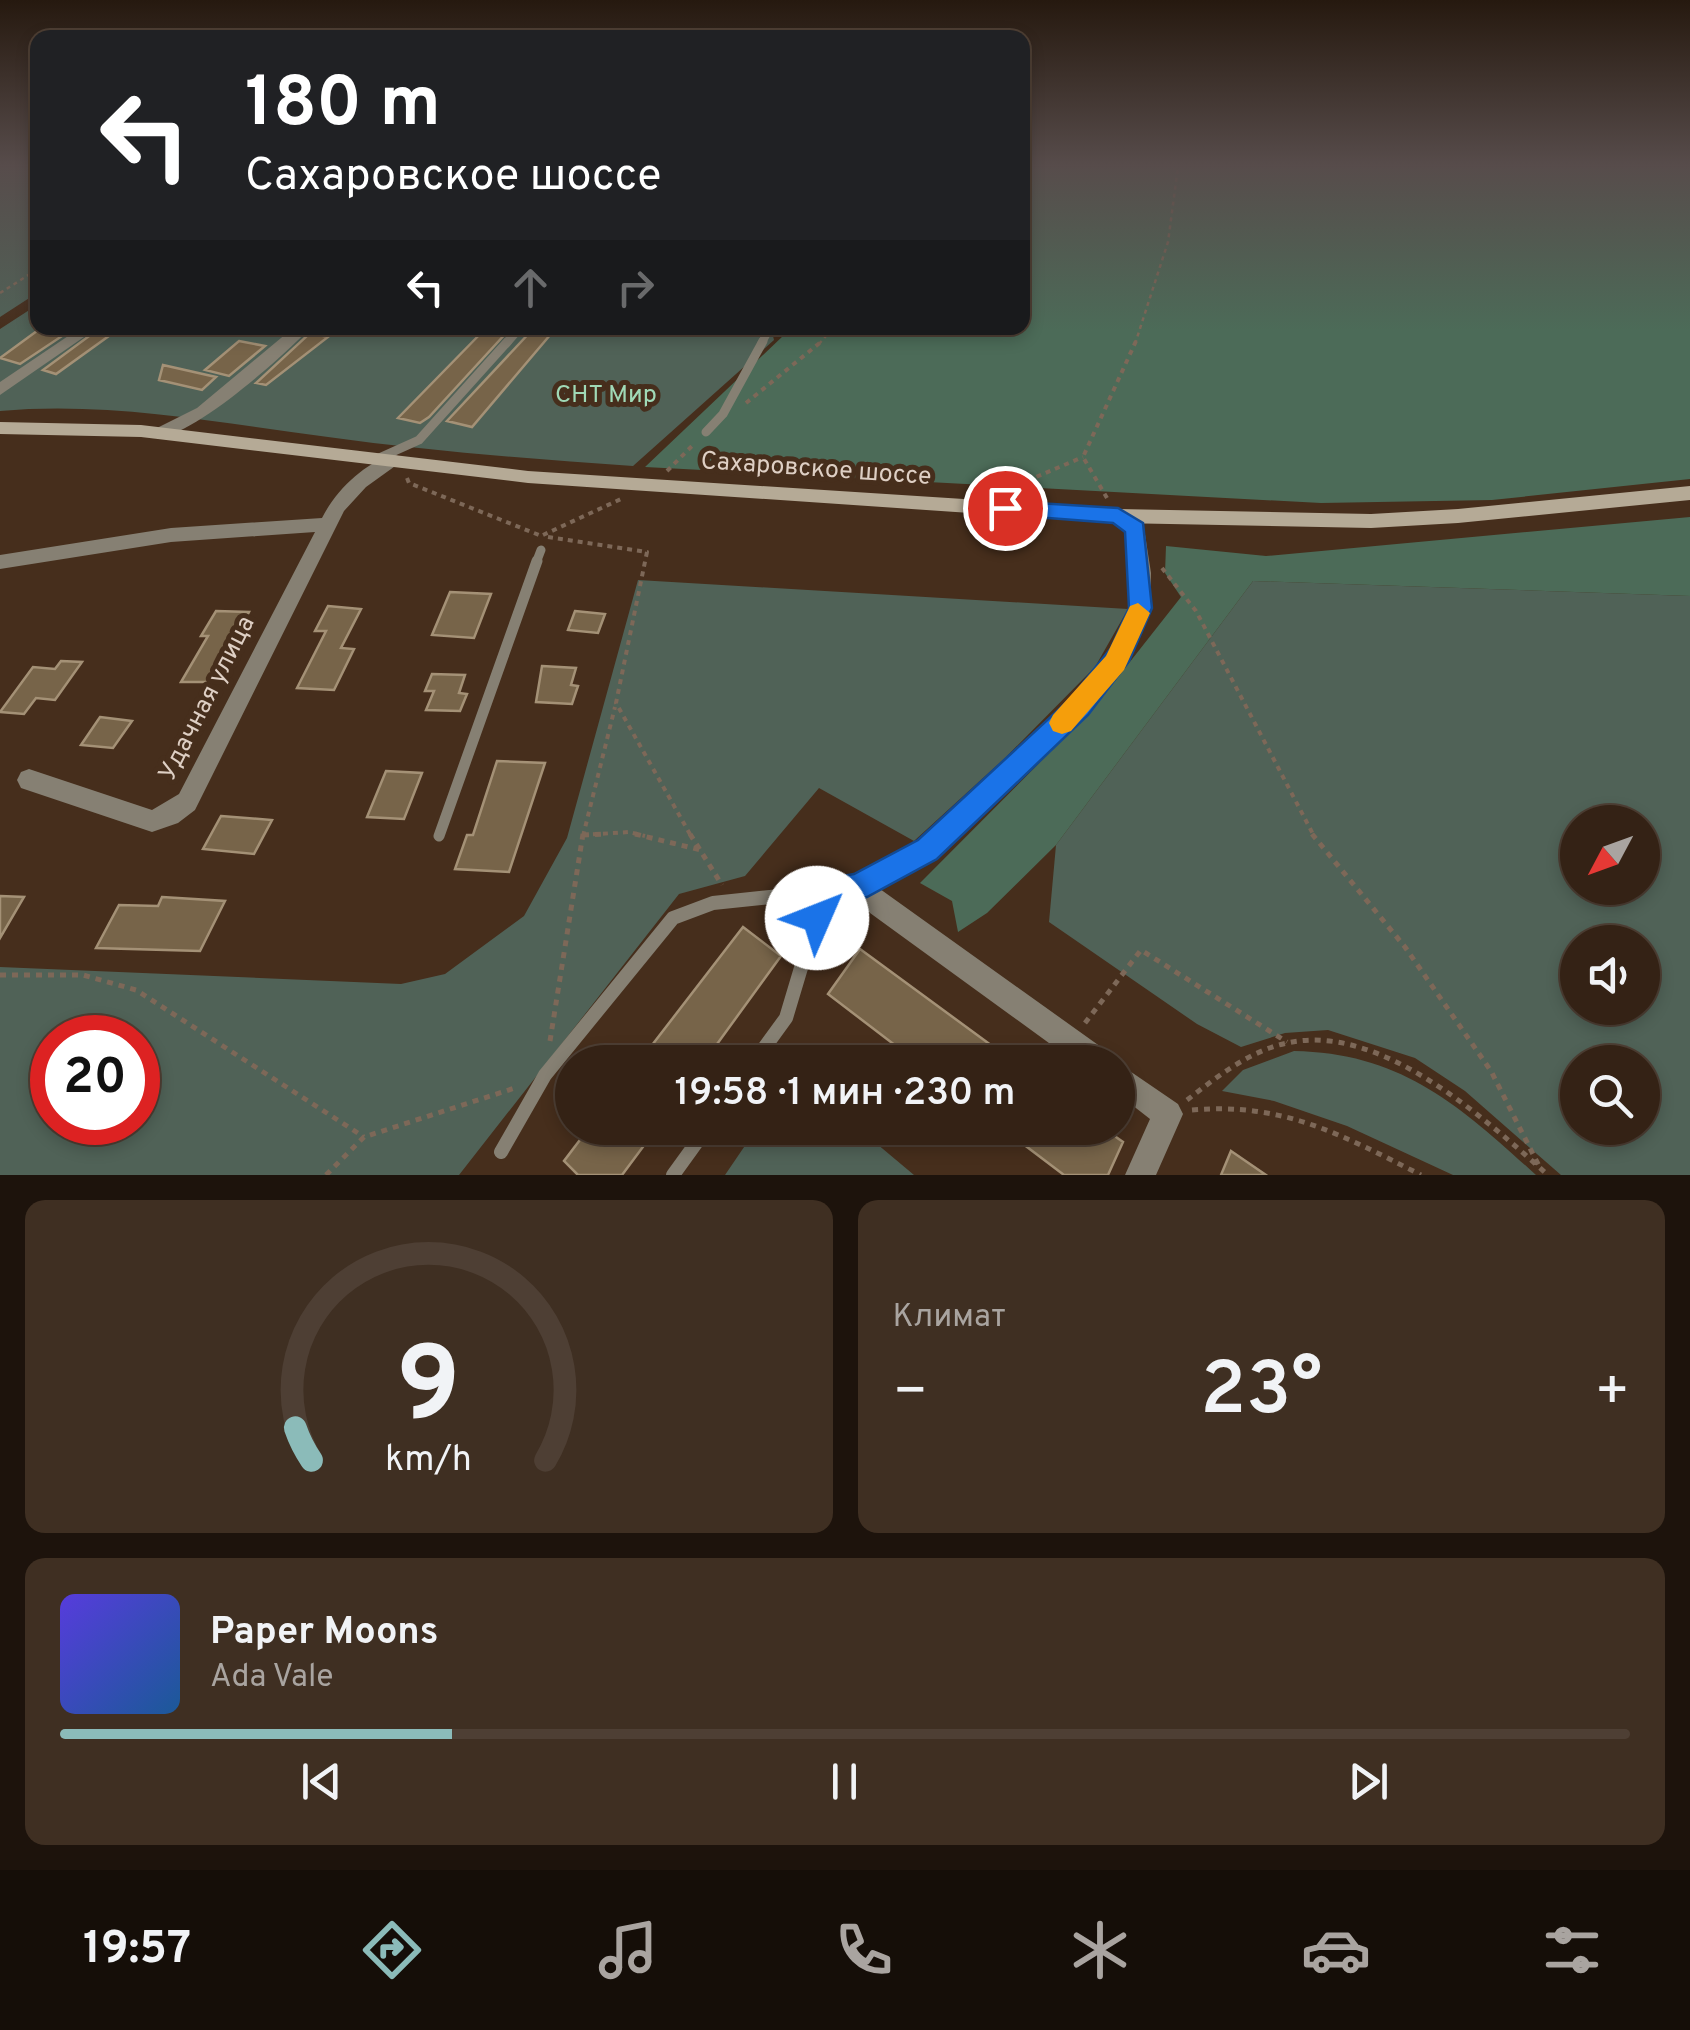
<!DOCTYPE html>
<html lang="ru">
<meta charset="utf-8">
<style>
:root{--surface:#342215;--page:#3f2f22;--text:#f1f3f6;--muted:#a9a4a0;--line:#4e3f34;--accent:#8bbbb9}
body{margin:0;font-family:Overpass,sans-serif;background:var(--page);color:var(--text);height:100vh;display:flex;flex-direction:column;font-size:38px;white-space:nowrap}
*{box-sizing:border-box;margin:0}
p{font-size:32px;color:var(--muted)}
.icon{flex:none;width:55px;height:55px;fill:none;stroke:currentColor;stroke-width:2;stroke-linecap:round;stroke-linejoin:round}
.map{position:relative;height:1175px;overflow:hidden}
.panel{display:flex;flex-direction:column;gap:25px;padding:25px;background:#1d130c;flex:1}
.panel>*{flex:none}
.banner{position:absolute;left:30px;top:30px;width:1000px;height:305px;border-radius:20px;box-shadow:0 5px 15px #0003,0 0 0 2px var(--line);background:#202124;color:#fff;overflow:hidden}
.needle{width:65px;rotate:229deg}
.fabs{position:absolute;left:1560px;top:805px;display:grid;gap:20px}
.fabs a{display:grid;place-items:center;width:100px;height:100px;border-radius:50%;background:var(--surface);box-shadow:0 5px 15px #0003,0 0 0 2px var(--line);font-size:50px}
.speed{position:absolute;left:30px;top:1015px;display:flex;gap:20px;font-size:50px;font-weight:700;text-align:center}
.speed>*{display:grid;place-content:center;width:130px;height:130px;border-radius:50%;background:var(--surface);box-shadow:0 5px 15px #0003,0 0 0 2px var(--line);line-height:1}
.speed .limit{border:15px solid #d22;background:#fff;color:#111}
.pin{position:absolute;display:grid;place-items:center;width:85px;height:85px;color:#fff;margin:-42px;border:5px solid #fff;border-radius:50%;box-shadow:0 2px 10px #0007}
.me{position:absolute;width:110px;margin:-55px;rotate:46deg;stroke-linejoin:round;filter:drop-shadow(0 0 8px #0008)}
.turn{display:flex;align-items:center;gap:35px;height:210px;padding:0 50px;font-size:45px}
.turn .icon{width:130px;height:130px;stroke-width:2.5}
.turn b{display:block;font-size:70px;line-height:85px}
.lanes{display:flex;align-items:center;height:95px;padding:0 50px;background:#0003;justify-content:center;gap:50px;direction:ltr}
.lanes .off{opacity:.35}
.big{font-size:75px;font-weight:600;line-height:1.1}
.panel .card{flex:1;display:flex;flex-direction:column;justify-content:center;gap:15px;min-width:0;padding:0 35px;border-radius:20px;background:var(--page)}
.panel .dial{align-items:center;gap:0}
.dial svg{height:260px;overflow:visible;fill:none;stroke:var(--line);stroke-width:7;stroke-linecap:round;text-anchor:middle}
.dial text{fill:var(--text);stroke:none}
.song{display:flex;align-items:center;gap:30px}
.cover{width:120px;height:120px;border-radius:15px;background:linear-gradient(135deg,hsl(250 70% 55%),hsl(210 70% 35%))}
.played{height:10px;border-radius:5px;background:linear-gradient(90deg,var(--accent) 25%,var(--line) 25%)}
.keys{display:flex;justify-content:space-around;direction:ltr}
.heat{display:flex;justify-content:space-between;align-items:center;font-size:55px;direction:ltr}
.panel .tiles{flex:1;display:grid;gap:25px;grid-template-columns:1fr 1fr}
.card:last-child{grid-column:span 2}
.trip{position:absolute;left:555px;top:1045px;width:580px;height:100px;border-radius:50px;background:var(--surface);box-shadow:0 5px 15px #0003,0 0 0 2px var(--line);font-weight:600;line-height:100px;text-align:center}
.menu{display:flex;height:160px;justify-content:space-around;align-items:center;background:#150e08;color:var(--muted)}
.menu .icon{width:70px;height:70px}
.menu .current{color:var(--accent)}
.menu b{font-size:45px;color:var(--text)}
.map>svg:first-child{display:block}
.green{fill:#506257;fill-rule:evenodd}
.forest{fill:#4c6b58}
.building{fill:#776449;stroke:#a49176;stroke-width:2.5}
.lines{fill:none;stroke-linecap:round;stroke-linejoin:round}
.path-far2{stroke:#7d6858;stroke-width:2.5;stroke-dasharray:4 4;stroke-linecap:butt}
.path-far1{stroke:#7d6858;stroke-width:4;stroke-dasharray:5 5;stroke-linecap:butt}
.path{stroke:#7d6858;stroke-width:5;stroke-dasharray:6 6;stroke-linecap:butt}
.service-far3{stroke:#868073;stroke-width:8}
.service-far2{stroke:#868073;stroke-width:9}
.service-far1{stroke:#868073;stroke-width:11}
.service{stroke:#868073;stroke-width:14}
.minor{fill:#868073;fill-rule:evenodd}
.secondary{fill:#b5aa96;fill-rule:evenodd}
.route{fill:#1a73e8;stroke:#114b97;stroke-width:2.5}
.slow{fill:#f59e0b}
.labels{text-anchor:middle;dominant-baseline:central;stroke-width:10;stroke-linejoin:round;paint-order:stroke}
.park-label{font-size:25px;fill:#a0d9b6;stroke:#462e1c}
.street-label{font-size:25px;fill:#decfc4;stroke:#462e1c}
</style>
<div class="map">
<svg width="1690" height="1175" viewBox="0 0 1690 1175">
<rect width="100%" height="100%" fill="#462e1c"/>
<path class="green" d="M0 167H38L37 293 0 317Z
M37 305 38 328H771L774 340 633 466C531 459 429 451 328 437 220 423 109 401 0 411V329Z
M638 580 1128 609 1095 667 1006 757 914 841 819 788 745 876 679 894 459 1175H0V967L401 984 445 974 524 916 567 838ZM52 1038H138V1122H52Z
M1253 581 1690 596V1175H1561L1465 1091 1415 1058 1328 1030 1285 1033 1241 1047 1197 1024 1049 922 1056 845ZM1578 822H1642V888H1578ZM1578 942H1642V1008H1578ZM1578 1062H1642V1128H1578Z
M1294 1051C1402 1053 1460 1106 1536 1175H1453L1347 1126 1274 1101 1222 1091 1243 1070Z
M757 1128H858L914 1175H725Z"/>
<path class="forest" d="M1023 167H1690V479L1492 500 1321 503 645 467 784 335 783 328H1022Z
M1690 517V596L1253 581 1056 845 987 913 958 932 952 901 920 883 1092 710 1181 597 1165 573 1166 546 1266 556Z"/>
<path class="building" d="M41 328H74L20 364 0 358Z
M100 328H120L56 374 43 370Z
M486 328 507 332 429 417 420 423 398 418Z
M534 328H556L472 427 447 421Z
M310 333 328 337 266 385 256 383Z
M239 341 265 346 229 376 205 370Z
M163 365 216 377 202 390 159 380Z
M450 592 491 594 474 638 432 635Z
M328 606 361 609 341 648 354 649 334 690 297 688 326 631H315Z
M216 611 249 612 213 682H181L208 636H201Z
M575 611 605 614 598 633 568 630Z
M61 661 82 662 55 700 36 698 24 714 0 712 33 667 55 669Z
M542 666 576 668 571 685 578 686 572 704 536 702Z
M432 674 465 675 459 693 467 694 460 711 426 710 434 691H425Z
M100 717 132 721 113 748 81 745Z
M497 761 545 763 509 872 455 869 467 835H473Z
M386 771 422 773 404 819 367 817Z
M221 816 272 820 254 854 203 849Z
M0 896 24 897 0 938Z
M162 897 225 901 200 951 96 948 119 905 158 906Z
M743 927 781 956 704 1062H639Z
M860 949 1014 1062H917L828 994Z
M589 1128H657L622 1175H578L564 1161Z
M1002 1128H1103L1123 1142 1108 1175H1064Z
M1231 1151 1266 1175H1221Z"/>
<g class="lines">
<path class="path-far2" d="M0 293 38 269
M819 344 833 328
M1135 344 1168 242 1178 167"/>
<path class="path-far1" d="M746 403 822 341
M667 471 695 443
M407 478 409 483 539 535
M1040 496 1036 477 1083 457
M1107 498 1083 457 1136 341
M543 535 621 499
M548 537 647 552 616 703 691 836
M1162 568 1196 611 1314 836
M583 835 629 832 645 836
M583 836 615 707"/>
<path class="path" d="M635 834 701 850
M690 834 722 885
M1312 834 1405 947 1491 1071 1539 1166
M583 835 605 834
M0 975H83L136 990 364 1137
M1085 1023 1141 950 1287 1042
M550 1041 583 834
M1187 1100C1217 1077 1249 1051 1287 1043 1380 1022 1485 1119 1548 1175
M1192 1110C1283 1102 1342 1135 1421 1175
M326 1175 364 1137 518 1087"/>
<path class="service-far3" d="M506 344 520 328
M761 344 770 328"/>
<path class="service-far2" d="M706 432 723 414 763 341
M379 458 419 440 508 341
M536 563 541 550"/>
<path class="service-far1" d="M439 836 537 561"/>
<path class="service" d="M754 1062 786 1018 824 891
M501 1152 545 1075 673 918 713 903 856 888
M673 1175 707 1128"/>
<path class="minor" d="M80 328H97L0 395V382Z
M293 328H310C287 353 189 441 157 436L154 432 157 428 197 408Z
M392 454 398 456 401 460 398 464 366 487 344 511 195 810 178 823 152 832 21 788 17 780 21 772 29 769 152 810 179 794 315 532 171 542 0 569V555L171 528 322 518C336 490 363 465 392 454Z
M1118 509 1144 528 1151 573 1150 608 1123 669 1087 714 936 858 880 889 1108 1052 1112 1062H1075L848 897 844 888 848 879 918 842 1071 700 1107 657 1130 608 1131 573 1126 531 1109 516Z
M1118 1063 1178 1104 1183 1114 1156 1175H1125L1150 1119 1118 1094Z"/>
<path class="secondary" d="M0 422 141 425 528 471 1118 509 1371 514 1458 509 1690 486V500L1458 523 1371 528 1118 523 528 483 141 437 0 434Z"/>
</g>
<linearGradient id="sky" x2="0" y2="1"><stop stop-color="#26190f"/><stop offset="0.5" stop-color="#574c4b"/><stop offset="1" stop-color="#574c4b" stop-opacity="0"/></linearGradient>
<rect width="1690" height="331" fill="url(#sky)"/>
<path class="route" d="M1005 501 1118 508 1143 523 1152 608 1129 661 1088 715 937 859 867 897 835 904 827 928 817 932 806 928 802 918 814 881 854 874 918 840 1070 699 1111 648 1129 608 1125 532 1113 523 998 514 995 508Z"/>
<path class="slow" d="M1138 603 1150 613 1124 670 1071 731 1062 734 1053 731 1049 723 1053 715 1106 656 1130 606Z"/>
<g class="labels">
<g class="park-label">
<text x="606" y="396">СНТ Мир</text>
</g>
<g class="street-label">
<text transform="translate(816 470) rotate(4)">Сахаровское шоссе</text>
<text transform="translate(208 699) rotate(-63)">Удачная улица</text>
</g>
</g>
</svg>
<div class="fabs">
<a><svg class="needle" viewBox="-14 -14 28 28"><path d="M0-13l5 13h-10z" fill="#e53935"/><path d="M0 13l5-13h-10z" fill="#a9a4a0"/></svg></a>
<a><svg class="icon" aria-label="sound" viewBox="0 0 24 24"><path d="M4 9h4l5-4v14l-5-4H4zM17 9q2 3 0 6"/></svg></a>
<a><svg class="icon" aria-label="search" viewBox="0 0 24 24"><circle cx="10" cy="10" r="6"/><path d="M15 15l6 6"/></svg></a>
</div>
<div class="speed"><div class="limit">20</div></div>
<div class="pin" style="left:1005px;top:508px;background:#d93025"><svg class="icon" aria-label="arrive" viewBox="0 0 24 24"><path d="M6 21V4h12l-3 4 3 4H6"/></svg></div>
<svg class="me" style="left:817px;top:918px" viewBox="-20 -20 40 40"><circle r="19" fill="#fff"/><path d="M0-13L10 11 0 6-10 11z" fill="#1a73e8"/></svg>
<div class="trip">19:58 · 1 мин · 230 m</div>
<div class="banner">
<div class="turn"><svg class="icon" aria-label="left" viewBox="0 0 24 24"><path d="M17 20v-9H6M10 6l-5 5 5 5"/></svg><div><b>180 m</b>Сахаровское шоссе</div></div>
<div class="lanes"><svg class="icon" aria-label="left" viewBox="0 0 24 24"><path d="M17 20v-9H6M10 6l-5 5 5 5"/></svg><svg class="icon off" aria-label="ahead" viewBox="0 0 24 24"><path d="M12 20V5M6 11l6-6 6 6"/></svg><svg class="icon off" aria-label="right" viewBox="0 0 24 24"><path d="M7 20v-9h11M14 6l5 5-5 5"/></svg></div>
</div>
</div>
<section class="panel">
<div class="tiles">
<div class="card dial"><svg viewBox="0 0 100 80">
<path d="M14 69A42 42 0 1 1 86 69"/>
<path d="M14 69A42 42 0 0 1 9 59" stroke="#8bbbb9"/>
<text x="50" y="56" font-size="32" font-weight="700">9</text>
<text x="50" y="72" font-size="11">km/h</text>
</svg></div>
<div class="card"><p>Климат</p>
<div class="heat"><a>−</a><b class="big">23°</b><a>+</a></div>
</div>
<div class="card">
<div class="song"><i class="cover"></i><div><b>Paper Moons</b><p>Ada Vale</p></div></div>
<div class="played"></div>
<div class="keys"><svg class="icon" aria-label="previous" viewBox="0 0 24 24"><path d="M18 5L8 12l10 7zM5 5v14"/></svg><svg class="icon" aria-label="pause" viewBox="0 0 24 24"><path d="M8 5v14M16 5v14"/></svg><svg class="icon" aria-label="next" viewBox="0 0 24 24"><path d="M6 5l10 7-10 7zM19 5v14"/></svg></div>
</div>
</div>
</section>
<nav class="menu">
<b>19:57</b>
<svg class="icon current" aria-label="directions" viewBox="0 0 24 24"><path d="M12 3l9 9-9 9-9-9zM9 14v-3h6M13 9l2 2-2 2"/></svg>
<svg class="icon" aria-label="music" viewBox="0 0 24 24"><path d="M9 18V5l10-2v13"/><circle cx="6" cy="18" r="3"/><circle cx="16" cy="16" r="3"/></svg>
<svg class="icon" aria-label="phone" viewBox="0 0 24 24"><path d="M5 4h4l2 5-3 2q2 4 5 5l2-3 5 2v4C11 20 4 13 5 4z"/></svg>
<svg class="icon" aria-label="climate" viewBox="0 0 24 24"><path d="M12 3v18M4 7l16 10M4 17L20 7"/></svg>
<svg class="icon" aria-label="car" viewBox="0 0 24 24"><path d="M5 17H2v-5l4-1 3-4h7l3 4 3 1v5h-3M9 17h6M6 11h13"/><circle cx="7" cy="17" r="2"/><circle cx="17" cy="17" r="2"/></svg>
<svg class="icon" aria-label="filters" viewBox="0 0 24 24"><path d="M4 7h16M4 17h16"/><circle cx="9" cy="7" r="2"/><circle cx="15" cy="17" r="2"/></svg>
</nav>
